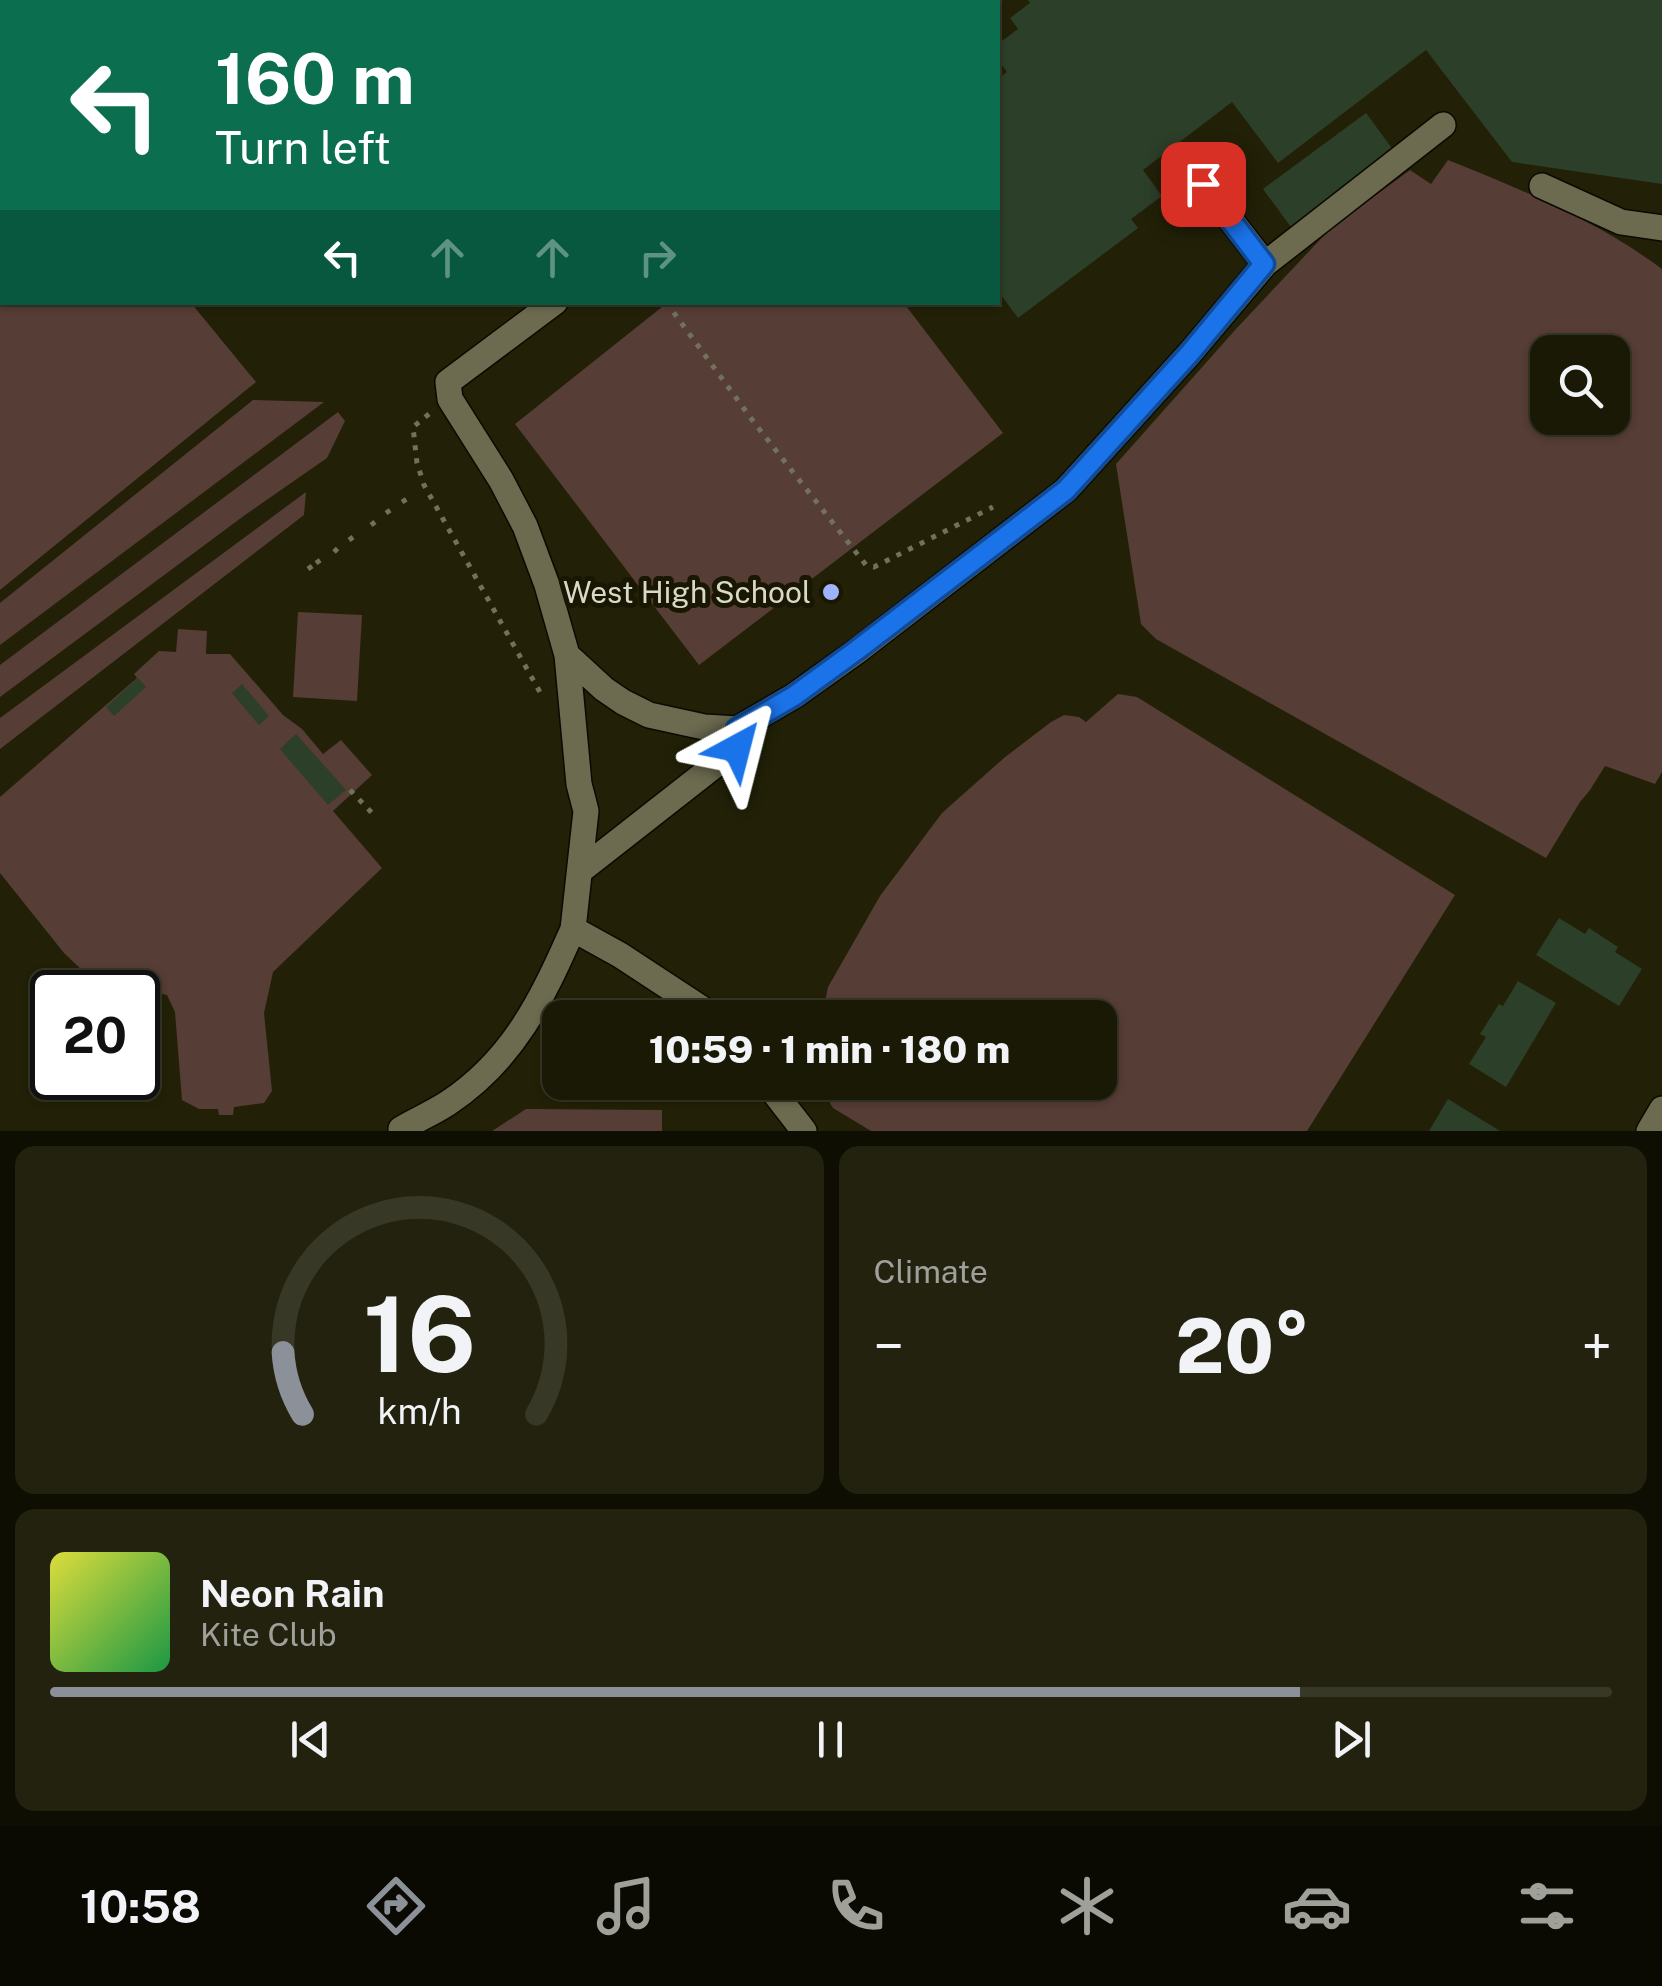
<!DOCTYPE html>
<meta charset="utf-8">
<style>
:root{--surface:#1a1905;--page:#23220f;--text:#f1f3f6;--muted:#9fa09a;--line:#383827;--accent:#8c9099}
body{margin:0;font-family:"Public Sans",sans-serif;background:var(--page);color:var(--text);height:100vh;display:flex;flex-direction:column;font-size:38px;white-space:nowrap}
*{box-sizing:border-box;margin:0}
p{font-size:32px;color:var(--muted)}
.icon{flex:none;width:55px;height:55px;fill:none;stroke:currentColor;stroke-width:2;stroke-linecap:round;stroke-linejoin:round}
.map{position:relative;height:1131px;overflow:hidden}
.side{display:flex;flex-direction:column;gap:15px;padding:15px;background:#0e0e03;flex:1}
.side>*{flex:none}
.banner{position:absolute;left:0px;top:0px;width:1000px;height:305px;box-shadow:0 2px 8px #0004,0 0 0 2px var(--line);background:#0b6e4f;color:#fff;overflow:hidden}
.tools{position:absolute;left:1530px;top:335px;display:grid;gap:20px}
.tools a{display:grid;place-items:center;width:100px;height:100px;border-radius:20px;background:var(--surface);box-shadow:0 2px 8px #0004,0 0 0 2px var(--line);font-size:50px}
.speed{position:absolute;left:30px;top:970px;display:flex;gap:20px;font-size:50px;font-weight:700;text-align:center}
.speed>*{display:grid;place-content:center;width:130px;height:130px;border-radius:50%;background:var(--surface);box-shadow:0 2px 8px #0004,0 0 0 2px var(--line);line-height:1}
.speed .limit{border:5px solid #111;border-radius:15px;background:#fff;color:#111}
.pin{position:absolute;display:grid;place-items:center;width:85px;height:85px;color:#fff;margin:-42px;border-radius:20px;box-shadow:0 5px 15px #0006}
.me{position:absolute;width:110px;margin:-55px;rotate:38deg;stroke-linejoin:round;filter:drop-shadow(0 0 8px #0008)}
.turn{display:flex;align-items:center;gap:35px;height:210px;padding:0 50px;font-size:45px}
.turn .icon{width:130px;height:130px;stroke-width:2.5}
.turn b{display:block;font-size:70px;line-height:85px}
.lanes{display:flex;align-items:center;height:95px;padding:0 50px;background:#0003;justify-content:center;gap:50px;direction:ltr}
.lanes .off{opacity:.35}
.big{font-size:75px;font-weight:800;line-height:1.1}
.side .tile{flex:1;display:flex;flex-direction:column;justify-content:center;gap:15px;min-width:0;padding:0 35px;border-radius:20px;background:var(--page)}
.side .dial{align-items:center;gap:0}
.dial svg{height:260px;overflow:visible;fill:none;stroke:var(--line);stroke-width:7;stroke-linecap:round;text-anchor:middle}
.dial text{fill:var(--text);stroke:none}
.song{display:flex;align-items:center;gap:30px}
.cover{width:120px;height:120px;border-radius:15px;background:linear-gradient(135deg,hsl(60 70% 55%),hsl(140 70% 35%))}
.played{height:10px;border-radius:5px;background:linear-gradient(90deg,var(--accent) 80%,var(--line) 80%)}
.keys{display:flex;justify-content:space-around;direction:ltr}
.heat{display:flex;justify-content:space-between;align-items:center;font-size:55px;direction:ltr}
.side .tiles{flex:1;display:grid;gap:15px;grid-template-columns:1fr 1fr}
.tile:last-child{grid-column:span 2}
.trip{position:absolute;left:542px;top:1000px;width:575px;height:100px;border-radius:20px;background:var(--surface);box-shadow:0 2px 8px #0004,0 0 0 2px var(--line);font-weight:800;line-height:100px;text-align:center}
.tabs{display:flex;height:160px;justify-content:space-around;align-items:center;background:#0a0a02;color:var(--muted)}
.tabs .icon{width:70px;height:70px}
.tabs .selected{color:var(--accent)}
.tabs b{font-size:45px;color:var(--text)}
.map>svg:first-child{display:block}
.green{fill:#563d35;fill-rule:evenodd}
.building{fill:#2c3f28}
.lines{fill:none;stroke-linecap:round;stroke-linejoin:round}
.minor-casing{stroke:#0c0a00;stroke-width:28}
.path{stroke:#72715b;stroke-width:5;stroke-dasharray:5 8;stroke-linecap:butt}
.minor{stroke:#6c6b50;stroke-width:25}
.route-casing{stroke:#114b97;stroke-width:25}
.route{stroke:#1a73e8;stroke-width:18}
.poi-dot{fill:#9fb3fd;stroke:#191701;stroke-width:4}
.labels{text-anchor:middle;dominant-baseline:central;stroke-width:10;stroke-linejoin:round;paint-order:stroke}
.poi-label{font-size:30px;fill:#d9d9c9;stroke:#191701;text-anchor:end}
</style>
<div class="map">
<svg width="1662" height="1131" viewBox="0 0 1662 1131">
<rect width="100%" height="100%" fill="#222107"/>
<path class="green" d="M1448 160C1525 191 1594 219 1662 269V772L1655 784 1605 766 1590 790 1580 802 1546 858 1156 639 1141 624 1116 464 1236 329 1331 228 1410 170 1431 184ZM1548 352H1612V418H1548Z
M2 255V302L191 303 256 382 0 590V257Z
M903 302 1003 433 699 665 515 424 667 303Z
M253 400 324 402 0 645V603Z
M338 412 345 421 327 458 245 515 0 697V665Z
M306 492 304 515 0 749V718Z
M298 612 362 615 357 701 293 697Z
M178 629 207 631 206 654H230L283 715 302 729 323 754 341 740 372 775 333 811 382 868 273 972 264 1013 272 1091 264 1103 234 1107 233 1115H219L218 1109H199L182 1100 175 1012 167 995 97 980 86 974 64 953 0 873V797L137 678 134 674 159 651 176 652Z
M1118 694 1137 697 1455 895 1307 1131H871L833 1108 818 1083 1100 1082V1018L822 1017 828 987 880 896 942 813 1004 758 1051 722 1064 715 1079 717 1086 722Z
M526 1109 662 1110V1131H492Z"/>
<path class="building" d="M1028 0H1662V184L1512 162 1426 50 1278 163 1232 102 1143 170 1162 196 1131 219 1138 228 1018 318 998 291V79L1007 72 998 60V44L1018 29 1010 18 1030 3Z
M1366 113 1394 151 1291 227 1263 189Z
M138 678 146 687 114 716 106 707Z
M242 684 269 716 259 725 232 693Z
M296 734 346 790 328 805 280 749Z
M1559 918 1585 934 1589 928 1618 947 1615 952 1642 969 1619 1006 1536 955Z
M1518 981 1556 1003 1506 1087 1469 1064 1486 1037 1480 1034 1499 1004 1503 1006Z
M1448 1099 1500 1131H1429Z"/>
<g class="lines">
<defs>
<path id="minor" d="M715 0 717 2
M201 2 203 0
M936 2 940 0
M1203 184 1265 264
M1542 186 1621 222 1662 228
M555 302 448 382 450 399 501 480 525 526 547 585 567 655 579 784 586 811 573 929 620 955 716 1018
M567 655 604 689 623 702 649 715 704 727 737 729 794 696 857 651 1066 490 1190 353 1265 264 1443 125
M580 871 737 748 739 735 737 729
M766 1082 804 1131
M401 1129C416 1120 433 1113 448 1103 514 1059 542 999 573 929
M1649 1131 1662 1109"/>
</defs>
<use href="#minor" class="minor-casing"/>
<path class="path" d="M755 0 757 2
M998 62H999
M666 302 756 425 866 565 874 567 993 507
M429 414 413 427 417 463 424 485 541 694
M402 502 410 497
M386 513 395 507
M371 525 379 519
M349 540 356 535
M334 552 340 546
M316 563 322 559
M308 569 312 566
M350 790 373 814"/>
<use href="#minor" class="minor"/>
</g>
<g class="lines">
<defs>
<path id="route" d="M737 748 739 736 737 729 794 696 857 650 1066 490 1190 353 1264 264 1203 184"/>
</defs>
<use href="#route" class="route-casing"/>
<use href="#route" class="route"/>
</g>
<circle class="poi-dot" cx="831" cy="592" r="10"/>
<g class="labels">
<g class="poi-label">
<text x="811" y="592">West High School</text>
</g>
</g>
</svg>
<div class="tools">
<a><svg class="icon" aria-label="search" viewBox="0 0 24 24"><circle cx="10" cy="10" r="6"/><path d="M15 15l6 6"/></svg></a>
</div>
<div class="speed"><div class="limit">20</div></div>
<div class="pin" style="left:1203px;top:184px;background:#d93025"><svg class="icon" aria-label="arrive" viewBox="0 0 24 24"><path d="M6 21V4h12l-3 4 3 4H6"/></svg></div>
<svg class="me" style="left:737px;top:748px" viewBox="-20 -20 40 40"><path d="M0-17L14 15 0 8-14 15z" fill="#1a73e8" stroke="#fff" stroke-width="4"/></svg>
<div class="trip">10:59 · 1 min · 180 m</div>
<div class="banner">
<div class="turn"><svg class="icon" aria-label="left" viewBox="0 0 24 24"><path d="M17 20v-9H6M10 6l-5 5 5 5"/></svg><div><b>160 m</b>Turn left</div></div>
<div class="lanes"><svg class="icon" aria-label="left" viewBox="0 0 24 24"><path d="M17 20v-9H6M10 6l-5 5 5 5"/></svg><svg class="icon off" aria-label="ahead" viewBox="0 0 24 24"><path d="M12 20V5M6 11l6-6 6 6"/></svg><svg class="icon off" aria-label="ahead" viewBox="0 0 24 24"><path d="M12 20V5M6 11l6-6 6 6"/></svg><svg class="icon off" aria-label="right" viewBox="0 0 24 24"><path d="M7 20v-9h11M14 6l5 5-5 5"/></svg></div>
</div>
</div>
<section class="side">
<div class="tiles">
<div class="tile dial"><svg viewBox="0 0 100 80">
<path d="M14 69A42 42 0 1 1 86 69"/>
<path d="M14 69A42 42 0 0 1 8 50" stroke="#8c9099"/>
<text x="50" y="56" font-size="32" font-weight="700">16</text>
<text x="50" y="72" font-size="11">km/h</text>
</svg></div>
<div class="tile"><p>Climate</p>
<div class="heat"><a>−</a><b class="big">20°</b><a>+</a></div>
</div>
<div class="tile">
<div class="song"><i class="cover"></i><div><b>Neon Rain</b><p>Kite Club</p></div></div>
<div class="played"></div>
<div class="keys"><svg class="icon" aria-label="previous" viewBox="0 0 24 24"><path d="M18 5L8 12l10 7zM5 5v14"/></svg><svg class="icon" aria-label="pause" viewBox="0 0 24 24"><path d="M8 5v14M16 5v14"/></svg><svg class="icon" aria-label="next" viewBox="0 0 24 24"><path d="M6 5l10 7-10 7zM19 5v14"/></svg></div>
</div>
</div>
</section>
<nav class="tabs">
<b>10:58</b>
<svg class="icon selected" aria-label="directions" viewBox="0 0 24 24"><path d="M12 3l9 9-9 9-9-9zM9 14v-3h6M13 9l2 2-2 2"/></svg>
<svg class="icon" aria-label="music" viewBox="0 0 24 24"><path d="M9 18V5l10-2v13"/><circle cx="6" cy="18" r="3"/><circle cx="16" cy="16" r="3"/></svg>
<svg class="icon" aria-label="phone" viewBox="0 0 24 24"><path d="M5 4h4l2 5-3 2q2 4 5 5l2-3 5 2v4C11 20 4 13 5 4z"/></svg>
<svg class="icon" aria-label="climate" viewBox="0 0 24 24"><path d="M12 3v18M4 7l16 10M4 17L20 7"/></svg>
<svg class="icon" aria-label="car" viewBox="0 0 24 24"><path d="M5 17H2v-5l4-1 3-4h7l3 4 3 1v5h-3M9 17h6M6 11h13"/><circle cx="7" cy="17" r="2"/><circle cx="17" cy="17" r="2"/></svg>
<svg class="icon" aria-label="filters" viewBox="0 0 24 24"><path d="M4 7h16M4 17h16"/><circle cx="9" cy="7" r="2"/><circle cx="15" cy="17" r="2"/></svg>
</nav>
